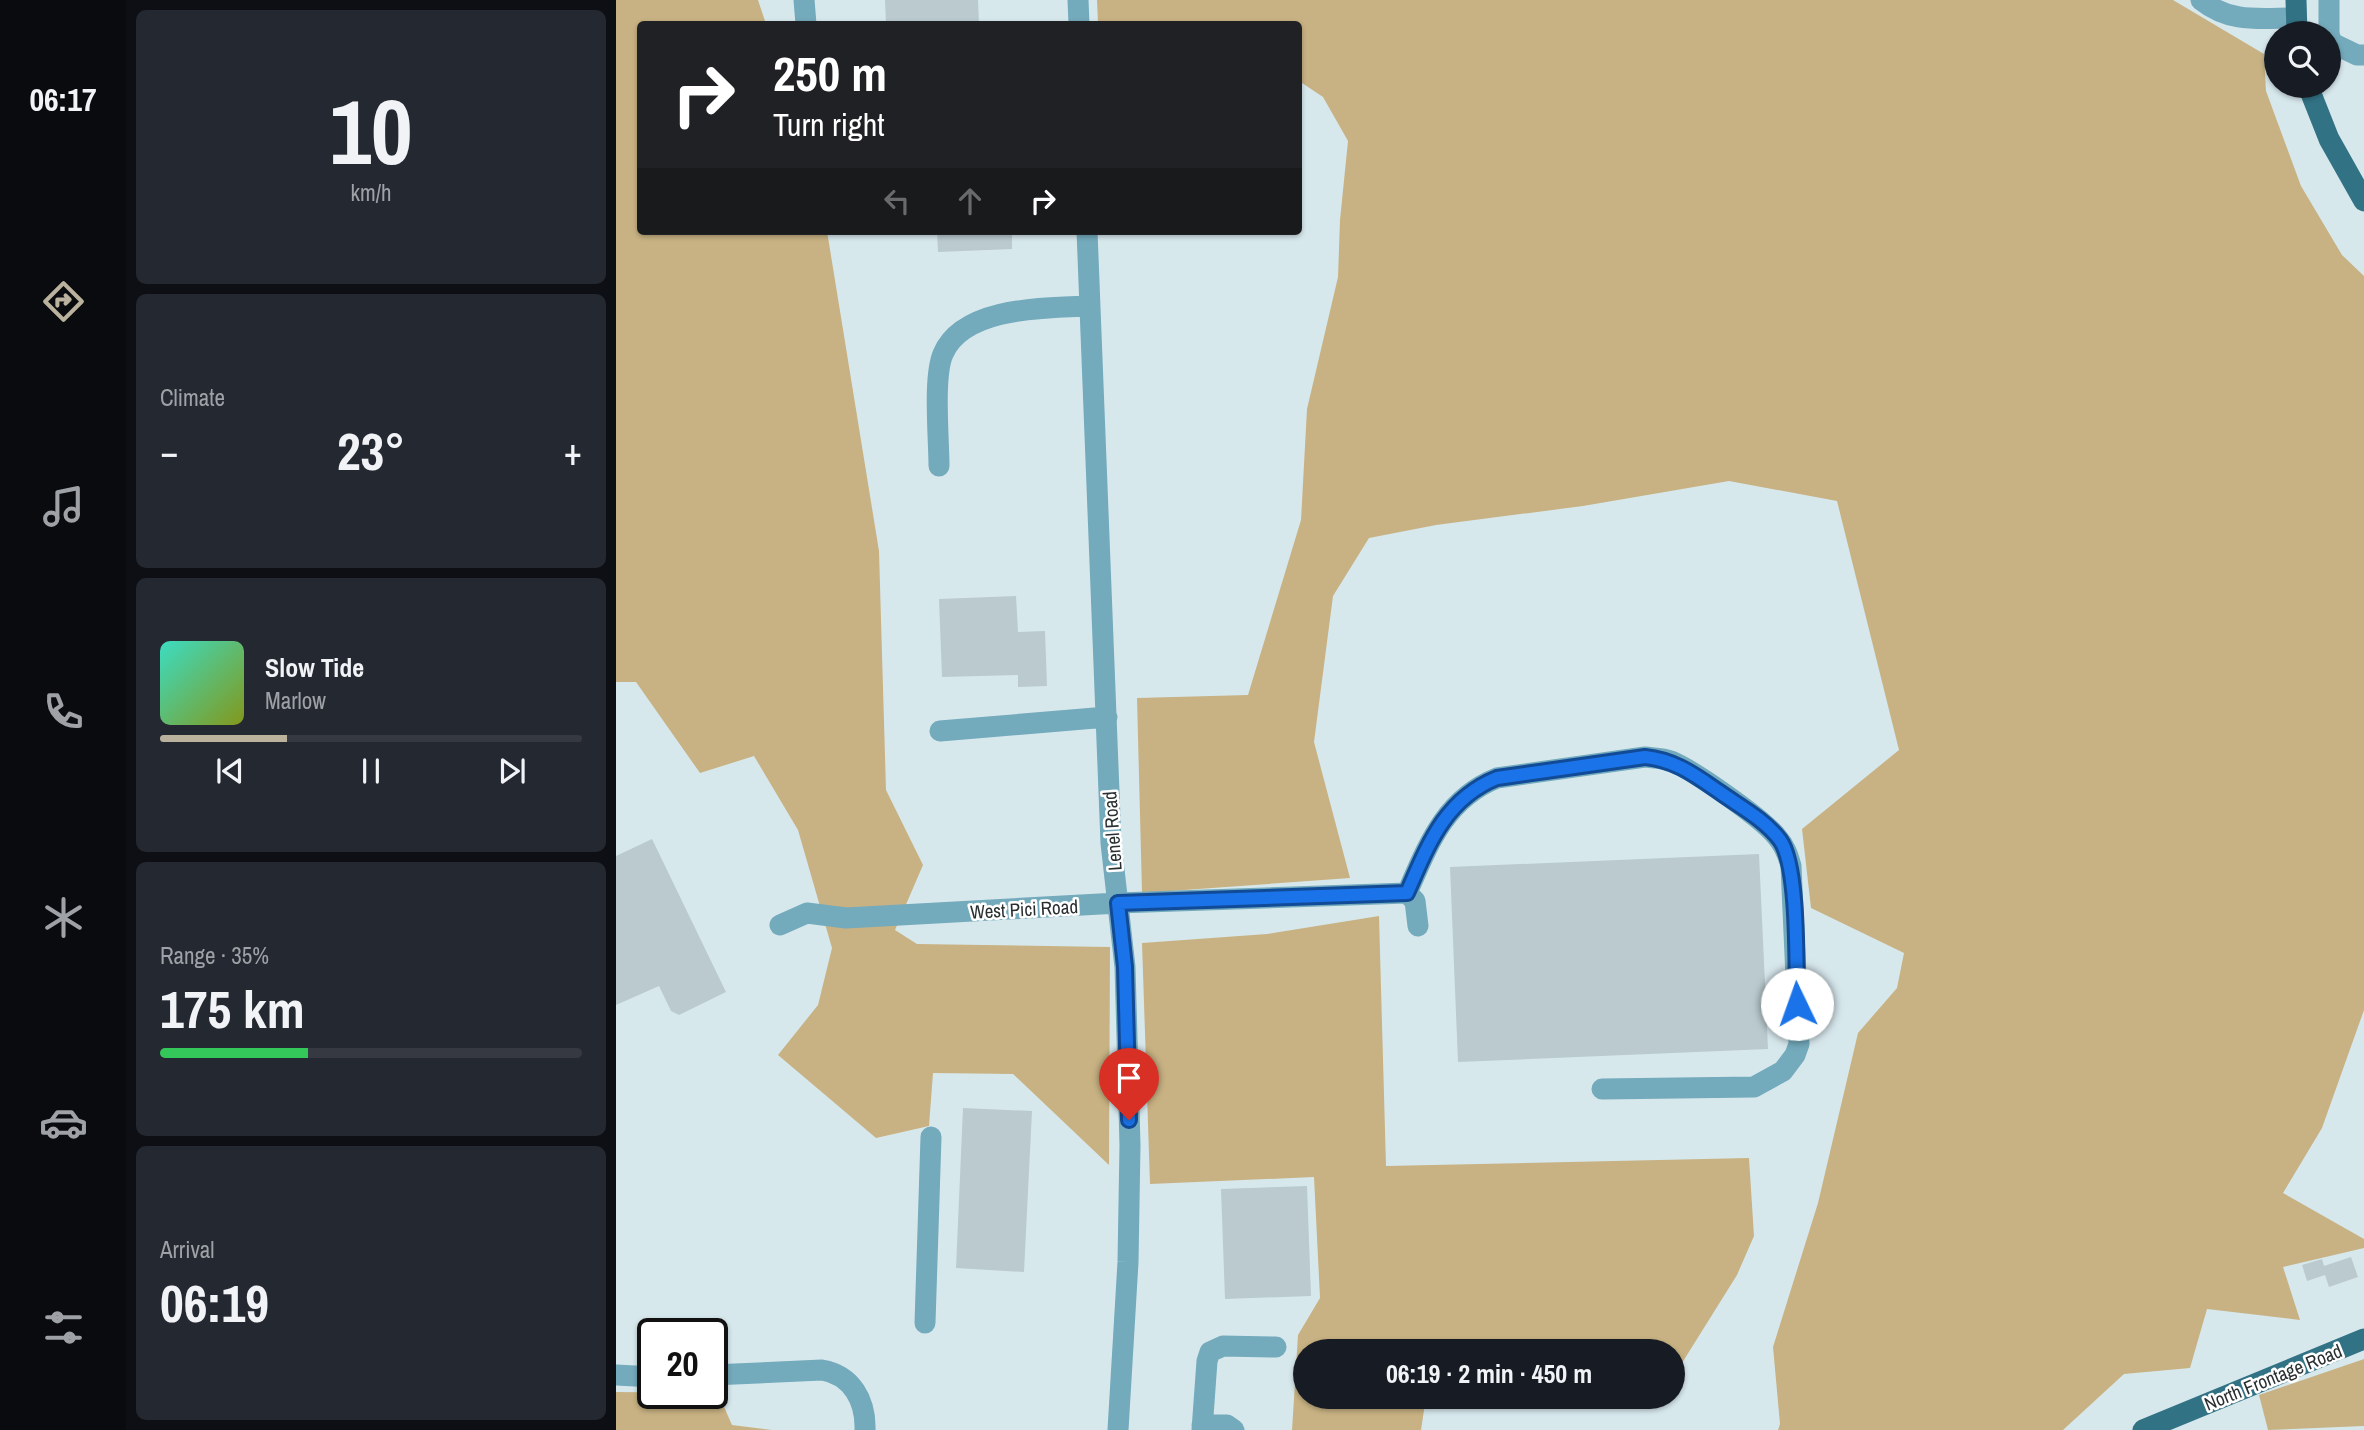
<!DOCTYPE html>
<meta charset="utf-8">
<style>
:root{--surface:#171b24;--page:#242831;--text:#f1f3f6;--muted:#9ea1a6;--line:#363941;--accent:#bab29d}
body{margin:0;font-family:"Archivo Narrow",sans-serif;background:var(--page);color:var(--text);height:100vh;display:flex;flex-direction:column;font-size:26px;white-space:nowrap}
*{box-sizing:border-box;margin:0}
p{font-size:23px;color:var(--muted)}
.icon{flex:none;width:38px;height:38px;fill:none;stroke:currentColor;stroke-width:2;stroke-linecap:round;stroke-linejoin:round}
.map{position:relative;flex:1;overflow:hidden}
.sheet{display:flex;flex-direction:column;gap:10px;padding:10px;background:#0d0f14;width:490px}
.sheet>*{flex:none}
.hud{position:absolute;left:21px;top:21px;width:665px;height:214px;border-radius:7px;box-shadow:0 2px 5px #0004;background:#202124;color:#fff;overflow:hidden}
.fabs{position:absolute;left:1648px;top:21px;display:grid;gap:14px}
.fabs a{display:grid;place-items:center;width:77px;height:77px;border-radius:50%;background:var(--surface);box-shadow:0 2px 5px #0004;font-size:35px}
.speed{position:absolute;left:21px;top:1318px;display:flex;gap:14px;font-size:35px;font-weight:700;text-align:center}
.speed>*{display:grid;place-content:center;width:91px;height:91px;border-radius:50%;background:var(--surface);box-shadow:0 2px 5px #0004;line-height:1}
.speed .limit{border:4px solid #111;border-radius:10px;background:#fff;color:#111}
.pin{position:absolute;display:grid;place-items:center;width:60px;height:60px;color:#fff;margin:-72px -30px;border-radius:50% 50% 50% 0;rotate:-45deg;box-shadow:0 0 7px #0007}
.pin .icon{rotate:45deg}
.me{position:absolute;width:77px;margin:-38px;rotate:357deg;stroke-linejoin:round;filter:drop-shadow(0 0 5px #0008)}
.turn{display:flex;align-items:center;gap:24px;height:147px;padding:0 21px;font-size:32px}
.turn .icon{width:91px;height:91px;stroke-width:2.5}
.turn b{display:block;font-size:49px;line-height:60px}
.lanes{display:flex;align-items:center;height:66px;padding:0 21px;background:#0003;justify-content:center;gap:35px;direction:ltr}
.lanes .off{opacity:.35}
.big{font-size:52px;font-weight:800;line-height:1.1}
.sheet .card{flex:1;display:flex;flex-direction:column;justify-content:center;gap:10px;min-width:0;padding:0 24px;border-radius:10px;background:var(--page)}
.sheet .dial{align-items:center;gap:0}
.dial b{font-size:91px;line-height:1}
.song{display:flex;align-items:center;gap:21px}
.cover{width:84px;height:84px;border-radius:10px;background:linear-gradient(135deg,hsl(170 70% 55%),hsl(70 70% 35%))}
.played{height:7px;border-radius:4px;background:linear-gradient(90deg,var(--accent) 30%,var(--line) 30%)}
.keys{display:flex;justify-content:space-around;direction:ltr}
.heat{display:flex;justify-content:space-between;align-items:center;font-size:38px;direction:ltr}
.charge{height:10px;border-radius:5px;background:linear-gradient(90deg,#34c759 35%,var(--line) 0)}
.trip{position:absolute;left:677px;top:1339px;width:392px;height:70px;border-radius:35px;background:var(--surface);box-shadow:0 2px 5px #0004;font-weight:800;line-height:70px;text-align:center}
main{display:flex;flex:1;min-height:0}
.tab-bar{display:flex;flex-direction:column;width:126px;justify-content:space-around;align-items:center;background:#090b0e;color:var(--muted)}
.tab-bar .icon{width:49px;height:49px}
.tab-bar .selected{color:var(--accent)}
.tab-bar b{font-size:32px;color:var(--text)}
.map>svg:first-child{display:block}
.green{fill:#c8b283}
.building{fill:#bacacf}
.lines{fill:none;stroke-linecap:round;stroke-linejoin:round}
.minor{stroke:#73aabc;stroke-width:21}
.major{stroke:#327285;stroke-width:21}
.route-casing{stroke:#114b97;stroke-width:18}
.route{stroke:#1a73e8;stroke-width:12}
.labels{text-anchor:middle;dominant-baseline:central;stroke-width:5;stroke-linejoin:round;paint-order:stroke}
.street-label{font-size:19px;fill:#292f31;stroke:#fff}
</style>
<main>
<nav class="tab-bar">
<b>06:17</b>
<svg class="icon selected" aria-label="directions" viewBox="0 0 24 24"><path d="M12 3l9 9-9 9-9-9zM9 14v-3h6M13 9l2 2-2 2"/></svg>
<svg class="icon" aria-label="music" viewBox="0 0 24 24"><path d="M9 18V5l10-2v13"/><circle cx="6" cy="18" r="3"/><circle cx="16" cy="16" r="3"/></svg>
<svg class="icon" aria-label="phone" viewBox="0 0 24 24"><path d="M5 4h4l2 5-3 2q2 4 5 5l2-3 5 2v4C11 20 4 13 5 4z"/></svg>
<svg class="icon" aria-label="climate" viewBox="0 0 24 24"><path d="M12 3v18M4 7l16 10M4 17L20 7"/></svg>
<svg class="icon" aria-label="car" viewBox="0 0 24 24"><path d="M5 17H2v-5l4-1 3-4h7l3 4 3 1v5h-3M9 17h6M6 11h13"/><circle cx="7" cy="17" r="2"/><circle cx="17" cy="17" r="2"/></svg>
<svg class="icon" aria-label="filters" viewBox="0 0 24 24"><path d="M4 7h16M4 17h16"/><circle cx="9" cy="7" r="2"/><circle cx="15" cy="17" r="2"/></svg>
</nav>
<section class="sheet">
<div class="card dial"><b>10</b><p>km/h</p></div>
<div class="card"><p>Climate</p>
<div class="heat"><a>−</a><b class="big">23°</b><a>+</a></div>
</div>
<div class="card">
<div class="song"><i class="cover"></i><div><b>Slow Tide</b><p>Marlow</p></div></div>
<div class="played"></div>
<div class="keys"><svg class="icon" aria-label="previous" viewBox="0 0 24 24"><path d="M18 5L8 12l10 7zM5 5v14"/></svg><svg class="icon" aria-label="pause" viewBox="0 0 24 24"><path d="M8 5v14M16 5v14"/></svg><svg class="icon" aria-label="next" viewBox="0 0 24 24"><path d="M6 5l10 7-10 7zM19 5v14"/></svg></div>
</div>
<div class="card"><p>Range · 35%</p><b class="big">175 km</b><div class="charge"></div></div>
<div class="card"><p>Arrival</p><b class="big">06:19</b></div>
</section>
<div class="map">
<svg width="1748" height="1430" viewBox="0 0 1748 1430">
<rect width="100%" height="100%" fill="#d7e8ed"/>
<path class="green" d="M0 0H142L150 24H24V231H211L263 551 270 790 307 865 279 930 301 944 494 947 493 1165 397 1074 317 1073 313 1126 260 1138 162 1055 202 1005 216 948 182 830 138 756 84 773 20 682H0Z
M481 0H1557L1648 54 1650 91 1685 186 1726 255 1748 276V1010L1706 1128 1667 1193 1748 1239V1248L1667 1267 1684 1320 1591 1309 1574 1368 1508 1374 1447 1430H1162L1164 1424 1157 1347 1202 1203 1242 1033 1281 988 1288 953 1195 908 1186 829 1283 750 1221 501 1113 481 967 506 820 525 753 538 717 596 698 742 734 878 526 893 521 698 632 695 685 520 691 409 722 277 724 220 732 141 707 97 683 81 682 24H482Z
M763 916 770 1166 1133 1158 1138 1236 1121 1275 1061 1371H1057V1351H690V1396L810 1397 805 1430H676L682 1335 704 1298 698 1177 534 1184 526 943 651 934Z
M1748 1359V1426L1652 1430 1643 1395Z
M0 1392 102 1393 116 1425 156 1430H0Z"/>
<path class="building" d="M269 0H362L363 24H270Z
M321 231H396V249L322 252Z
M400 596 402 632 429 631 431 686 402 687V675L326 677 323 599Z
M36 839 110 992 63 1015 55 1011 43 986 0 1005V856Z
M1143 854 1152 1049 842 1062 834 867Z
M347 1108 416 1111 408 1272 340 1268Z
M691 1186 695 1296 609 1299 605 1189Z
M1735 1257 1742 1277 1713 1287 1709 1275 1691 1281 1686 1265 1706 1259 1708 1266Z"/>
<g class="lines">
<path class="minor" d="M188 0 190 24
M462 0 463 24
M1585 0C1615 24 1645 18 1680 18
M1713 33V0
M1713 34 1716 43 1741 55H1748
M471 231 495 843 509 967 514 1145 512 1262 502 1430
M323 466C323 439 317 377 327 354 347 306 431 308 473 306
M324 731 491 717
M791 893 799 901 802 926
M164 925 191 913 230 918 502 903 791 893C812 845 829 799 881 778L1029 757C1037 758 1047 758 1055 761 1077 770 1146 818 1161 837 1169 846 1172 855 1175 866L1183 1044 1179 1055 1167 1071 1138 1087 986 1089
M309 1323 315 1137
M0 1375 37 1377
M96 1375 206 1370C236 1375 250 1401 249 1430
M586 1425H611L618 1430
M586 1430 591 1361 594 1352 607 1346 660 1347"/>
<path class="major" d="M1680 0 1681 33
M1692 86 1713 139 1748 201
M1527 1430 1748 1339"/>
</g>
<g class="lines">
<defs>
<path id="route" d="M513 1120 509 967 502 903 791 893C812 845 829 799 881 778L1029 757C1060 760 1080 776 1105 793 1125 807 1149 820 1164 840 1183 866 1180 967 1181 1004"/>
</defs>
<use href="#route" class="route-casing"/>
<use href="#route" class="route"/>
</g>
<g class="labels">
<g class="street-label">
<text transform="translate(496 831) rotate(-94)">Lenel Road</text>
<text transform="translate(408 909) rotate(-3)">West Pici Road</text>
<text transform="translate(1657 1377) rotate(-22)">North Frontage Road</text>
</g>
</g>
</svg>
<div class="fabs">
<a><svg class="icon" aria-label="search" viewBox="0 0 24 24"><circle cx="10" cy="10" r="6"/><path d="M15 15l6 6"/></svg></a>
</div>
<div class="speed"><div class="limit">20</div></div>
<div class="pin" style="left:513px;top:1120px;background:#d93025"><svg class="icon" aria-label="arrive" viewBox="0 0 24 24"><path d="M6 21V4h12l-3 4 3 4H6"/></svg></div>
<svg class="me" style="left:1181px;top:1004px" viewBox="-20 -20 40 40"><circle r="19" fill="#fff"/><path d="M0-13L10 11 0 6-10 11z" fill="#1a73e8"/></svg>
<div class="trip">06:19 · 2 min · 450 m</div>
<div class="hud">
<div class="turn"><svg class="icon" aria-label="right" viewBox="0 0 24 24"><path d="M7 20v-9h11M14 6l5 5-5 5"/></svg><div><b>250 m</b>Turn right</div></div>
<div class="lanes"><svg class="icon off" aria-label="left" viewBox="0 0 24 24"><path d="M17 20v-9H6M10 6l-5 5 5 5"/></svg><svg class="icon off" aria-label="ahead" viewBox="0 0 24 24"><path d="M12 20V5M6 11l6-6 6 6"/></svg><svg class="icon" aria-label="right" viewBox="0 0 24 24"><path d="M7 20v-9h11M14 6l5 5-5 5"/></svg></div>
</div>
</div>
</main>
